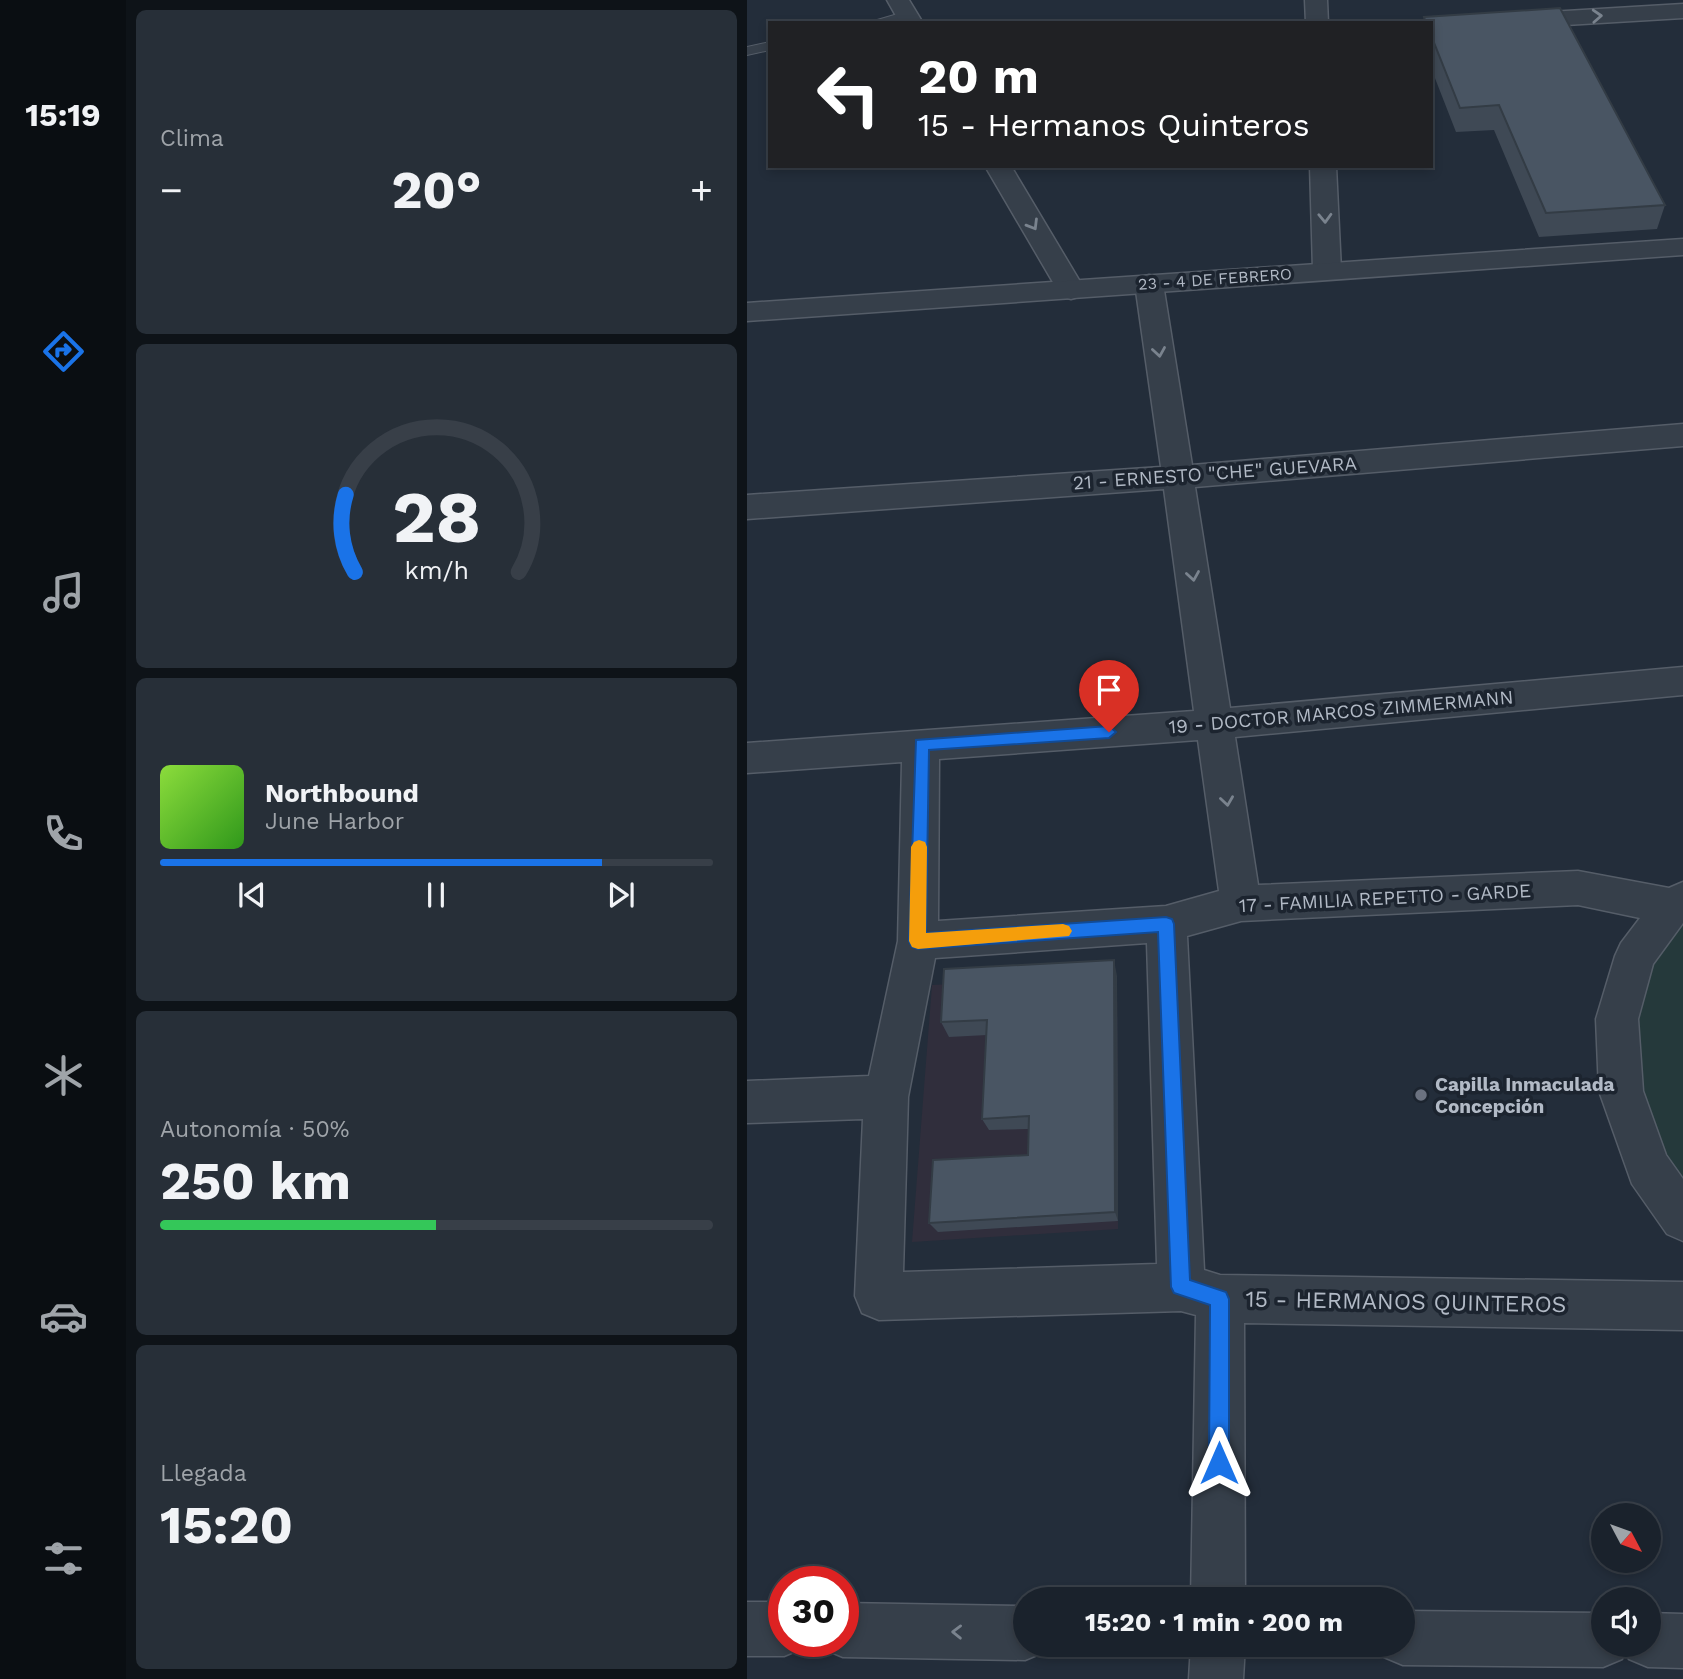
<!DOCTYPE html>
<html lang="es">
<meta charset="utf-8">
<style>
:root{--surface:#1a222c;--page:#272f38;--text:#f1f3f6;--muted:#9fa4a9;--line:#383f48;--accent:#1a73e8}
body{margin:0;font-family:"Work Sans",sans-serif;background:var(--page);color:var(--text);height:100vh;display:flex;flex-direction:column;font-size:26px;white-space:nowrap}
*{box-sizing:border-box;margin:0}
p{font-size:23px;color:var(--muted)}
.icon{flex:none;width:38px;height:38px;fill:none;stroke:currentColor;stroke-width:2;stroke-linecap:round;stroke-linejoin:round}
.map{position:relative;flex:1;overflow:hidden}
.side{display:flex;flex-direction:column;gap:10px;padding:10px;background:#0e1318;width:621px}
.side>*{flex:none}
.banner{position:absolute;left:21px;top:21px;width:665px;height:147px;border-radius:0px;box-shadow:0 4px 10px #0003,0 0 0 2px var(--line);background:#202124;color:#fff;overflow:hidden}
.needle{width:46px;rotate:131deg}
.tools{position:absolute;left:844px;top:1503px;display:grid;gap:14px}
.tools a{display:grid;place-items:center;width:70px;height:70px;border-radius:50%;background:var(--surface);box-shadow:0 4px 10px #0003,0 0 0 2px var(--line);font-size:35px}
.speed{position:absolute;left:21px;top:1566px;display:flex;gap:14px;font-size:35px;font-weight:700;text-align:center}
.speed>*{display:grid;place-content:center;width:91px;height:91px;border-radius:50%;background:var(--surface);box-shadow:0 4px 10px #0003,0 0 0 2px var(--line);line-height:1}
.speed .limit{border:10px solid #d22;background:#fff;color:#111}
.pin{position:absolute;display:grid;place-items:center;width:60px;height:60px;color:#fff;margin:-72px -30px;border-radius:50% 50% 50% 0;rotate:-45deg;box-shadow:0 0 7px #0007}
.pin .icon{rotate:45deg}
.me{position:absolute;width:77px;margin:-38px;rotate:0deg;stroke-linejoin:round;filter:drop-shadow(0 0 5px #0008)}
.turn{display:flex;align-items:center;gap:24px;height:147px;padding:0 35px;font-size:32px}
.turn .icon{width:91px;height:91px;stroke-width:2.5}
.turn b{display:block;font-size:49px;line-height:60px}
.big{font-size:52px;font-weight:700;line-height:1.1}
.side .widget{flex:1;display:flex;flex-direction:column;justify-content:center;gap:10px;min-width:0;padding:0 24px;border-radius:10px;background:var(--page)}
.side .dial{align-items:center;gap:0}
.dial svg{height:182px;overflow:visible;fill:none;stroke:var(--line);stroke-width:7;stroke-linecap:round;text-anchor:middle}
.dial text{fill:var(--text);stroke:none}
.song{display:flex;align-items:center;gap:21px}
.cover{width:84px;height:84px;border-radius:10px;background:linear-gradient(135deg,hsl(90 70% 55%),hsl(110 70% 35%))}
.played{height:7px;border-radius:4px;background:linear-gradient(90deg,var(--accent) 80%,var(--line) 80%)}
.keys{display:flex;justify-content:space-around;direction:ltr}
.heat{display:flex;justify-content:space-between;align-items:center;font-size:38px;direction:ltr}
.charge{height:10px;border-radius:5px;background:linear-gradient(90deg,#34c759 50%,var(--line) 0)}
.trip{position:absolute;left:266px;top:1587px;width:402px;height:70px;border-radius:35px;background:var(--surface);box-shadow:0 4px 10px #0003,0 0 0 2px var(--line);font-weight:700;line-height:70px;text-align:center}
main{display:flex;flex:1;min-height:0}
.menu{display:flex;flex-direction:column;width:126px;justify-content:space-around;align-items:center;background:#0a0e12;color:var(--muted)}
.menu .icon{width:49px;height:49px}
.menu .selected{color:var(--accent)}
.menu b{font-size:32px;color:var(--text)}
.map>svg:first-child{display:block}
.medical{fill:#302e3c}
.green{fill:#25393b}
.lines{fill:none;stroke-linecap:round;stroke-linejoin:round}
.service-casing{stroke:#555d68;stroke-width:2}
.minor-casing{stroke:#555d68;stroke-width:3}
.tertiary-casing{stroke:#555d68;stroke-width:3}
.service{fill:#363f4a;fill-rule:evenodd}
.minor{fill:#363f4a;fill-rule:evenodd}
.tertiary{fill:#363f4a;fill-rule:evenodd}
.wall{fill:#3f4955}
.shaded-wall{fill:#333c45}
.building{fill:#495563;stroke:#333c45;stroke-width:2}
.oneway{stroke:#7a838e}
.route{fill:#1a73e8;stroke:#114b97;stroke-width:2}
.slow{fill:#f59e0b}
.worship-dot{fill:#6b7280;stroke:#1c242f;stroke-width:2.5}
.labels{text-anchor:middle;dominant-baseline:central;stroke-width:7;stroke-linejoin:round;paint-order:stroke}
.far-street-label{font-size:16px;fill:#b2bac6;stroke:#1c242f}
.street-label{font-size:19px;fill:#b2bac6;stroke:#1c242f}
.poi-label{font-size:19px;font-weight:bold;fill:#b2bac6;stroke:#1c242f;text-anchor:start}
.near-street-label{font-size:23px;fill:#b2bac6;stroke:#1c242f}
</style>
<main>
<nav class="menu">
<b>15:19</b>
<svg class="icon selected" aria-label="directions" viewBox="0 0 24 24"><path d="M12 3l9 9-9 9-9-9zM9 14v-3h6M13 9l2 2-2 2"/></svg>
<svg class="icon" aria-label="music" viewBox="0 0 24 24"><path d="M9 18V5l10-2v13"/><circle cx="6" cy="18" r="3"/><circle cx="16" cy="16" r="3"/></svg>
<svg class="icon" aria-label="phone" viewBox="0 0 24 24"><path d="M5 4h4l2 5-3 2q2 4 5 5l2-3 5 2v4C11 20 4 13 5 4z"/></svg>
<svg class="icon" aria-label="climate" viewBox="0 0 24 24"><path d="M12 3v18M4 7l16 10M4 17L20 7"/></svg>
<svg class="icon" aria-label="car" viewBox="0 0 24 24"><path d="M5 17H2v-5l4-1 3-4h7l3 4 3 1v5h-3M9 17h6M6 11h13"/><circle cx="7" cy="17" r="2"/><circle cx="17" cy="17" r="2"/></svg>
<svg class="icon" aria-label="filters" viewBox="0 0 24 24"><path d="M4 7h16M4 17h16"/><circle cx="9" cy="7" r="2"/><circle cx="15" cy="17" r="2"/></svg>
</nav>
<section class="side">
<div class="widget"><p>Clima</p>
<div class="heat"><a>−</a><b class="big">20°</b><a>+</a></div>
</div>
<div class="widget dial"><svg viewBox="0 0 100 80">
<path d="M14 69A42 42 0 1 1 86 69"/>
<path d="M14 69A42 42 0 0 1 10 35" stroke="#1a73e8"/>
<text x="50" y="56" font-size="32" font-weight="700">28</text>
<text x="50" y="72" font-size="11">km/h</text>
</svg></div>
<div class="widget">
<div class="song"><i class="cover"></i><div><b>Northbound</b><p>June Harbor</p></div></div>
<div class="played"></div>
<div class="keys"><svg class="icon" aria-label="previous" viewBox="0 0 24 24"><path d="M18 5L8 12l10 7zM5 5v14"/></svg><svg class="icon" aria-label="pause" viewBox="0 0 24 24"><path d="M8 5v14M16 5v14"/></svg><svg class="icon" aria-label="next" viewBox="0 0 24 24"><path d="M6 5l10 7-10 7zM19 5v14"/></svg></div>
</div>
<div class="widget"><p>Autonomía · 50%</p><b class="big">250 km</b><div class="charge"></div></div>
<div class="widget"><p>Llegada</p><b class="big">15:20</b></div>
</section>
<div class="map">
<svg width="936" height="1679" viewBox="0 0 936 1679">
<rect width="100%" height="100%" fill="#232d3a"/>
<path class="medical" d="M370 976 371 1229 165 1242 185 985Z"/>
<path class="green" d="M936 900V1218L874 1091 888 956Z"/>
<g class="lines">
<defs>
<path id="service" d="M161 11 168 15 166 18 145 23H120Z
M23 42V50L0 55V47Z"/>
<path id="minor" d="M140 0H162L176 23H153Z
M558 0H580L581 23H559Z
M936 4V18L684 33V23H675L684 19Z
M238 166H264L338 290 334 296 324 299 314 296Z
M563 166H589L594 270 590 276 580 279 570 276 566 270Z
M402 275 412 278 416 284 445 465 936 424V446L448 487 483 708 936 667V695L488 737 511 885 831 871 922 888 936 882V923L906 964 891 1019 896 1091 919 1155 936 1179V1241L920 1234 885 1184 852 1091 849 1019 868 956 874 943 893 918 831 905 494 921 440 936 457 1270 473 1275 936 1282V1330L497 1323 498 1600H444L449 1315 434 1311 132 1320 115 1313 108 1296 116 1119 0 1123V1081L122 1076 151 941 155 762 0 773V743L447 711 417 489 0 519V495L414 467 388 284 392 278ZM451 740 472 891 419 906 191 921 192 759ZM400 943 410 1264 156 1272 161 1097 188 958Z
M0 1602H37V1642H59L56 1648 37 1656H0Z
M96 1603 278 1606V1645H300L297 1652 278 1660 96 1657 77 1649 74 1642H96Z
M656 1611 856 1613V1645H901V1613L936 1614V1668L901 1667 882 1659 878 1651 875 1659 856 1667 656 1665 637 1657 632 1645H656Z
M444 1645H498L496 1679H442Z"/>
<path id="tertiary" d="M936 239V255L0 321V303Z"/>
</defs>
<use href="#service" class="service-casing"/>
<use href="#minor" class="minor-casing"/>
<use href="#tertiary" class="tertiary-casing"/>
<use href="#service" class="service"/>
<use href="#minor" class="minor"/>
<use href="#tertiary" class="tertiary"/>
</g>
<path class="wall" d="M677 17 918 205 910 229 792 237 747 130 709 132 684 68V23H676Z
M370 976 371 1221 191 1232 182 1223 281 1155 282 1129 242 1130 235 1119 240 1035 202 1037 194 1022Z"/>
<path class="shaded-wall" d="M367 960 370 976 371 1221 368 1212Z"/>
<path class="building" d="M813 8 918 205 799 213 752 105 713 108 684 35V23H679L677 17Z
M367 960 368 1212 182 1223 186 1160 281 1155 282 1116 235 1119 240 1020 194 1022 197 969Z"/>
<defs><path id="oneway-chevron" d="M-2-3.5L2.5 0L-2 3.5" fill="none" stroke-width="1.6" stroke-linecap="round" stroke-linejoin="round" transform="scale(1.75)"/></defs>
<g class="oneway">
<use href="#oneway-chevron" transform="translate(850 16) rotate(-3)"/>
<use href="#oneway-chevron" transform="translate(578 218) rotate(88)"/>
<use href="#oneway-chevron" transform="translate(286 225) rotate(59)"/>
<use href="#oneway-chevron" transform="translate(412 352) rotate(81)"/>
<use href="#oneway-chevron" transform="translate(446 576) rotate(81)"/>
<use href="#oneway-chevron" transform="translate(480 801) rotate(82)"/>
<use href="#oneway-chevron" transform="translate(210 1632) rotate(-179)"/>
</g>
<path class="route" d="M362 726 369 732 362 738 182 750 179 933 419 917 425 919 427 924 443 1280 479 1292 482 1299V1463L479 1470 472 1473 465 1470 462 1463 463 1305 427 1293 424 1287 411 932 171 949 165 947 162 941 169 740Z"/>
<path class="slow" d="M172 840 178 842 180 847 179 933 316 924 322 926 325 931 322 936 171 949 165 947 162 941 164 847 167 842Z"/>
<circle class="worship-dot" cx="674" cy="1095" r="7"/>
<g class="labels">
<g class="far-street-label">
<text transform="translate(468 279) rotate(-4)">23 - 4 DE FEBRERO</text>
</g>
<g class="street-label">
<text transform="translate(468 473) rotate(-4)">21 - ERNESTO "CHE" GUEVARA</text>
<text transform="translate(594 712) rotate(-5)">19 - DOCTOR MARCOS ZIMMERMANN</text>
<text transform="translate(638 898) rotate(-3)">17 - FAMILIA REPETTO - GARDE</text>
</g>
<g class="poi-label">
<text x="688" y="1084">Capilla Inmaculada<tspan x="688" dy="22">Concepción</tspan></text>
</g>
<g class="near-street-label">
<text transform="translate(659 1302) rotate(1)">15 - HERMANOS QUINTEROS</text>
</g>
</g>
</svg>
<div class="tools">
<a><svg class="needle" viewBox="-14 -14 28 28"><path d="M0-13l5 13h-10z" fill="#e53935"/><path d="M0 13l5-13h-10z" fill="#9fa4a9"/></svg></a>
<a><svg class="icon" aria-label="sound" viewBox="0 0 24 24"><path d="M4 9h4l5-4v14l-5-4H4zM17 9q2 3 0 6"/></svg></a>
</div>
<div class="speed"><div class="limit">30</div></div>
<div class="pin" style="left:362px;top:732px;background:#d93025"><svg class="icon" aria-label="arrive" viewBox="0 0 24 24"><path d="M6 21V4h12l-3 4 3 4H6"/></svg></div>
<svg class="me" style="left:472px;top:1463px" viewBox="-20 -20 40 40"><path d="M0-17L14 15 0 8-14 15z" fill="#1a73e8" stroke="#fff" stroke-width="4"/></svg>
<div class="trip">15:20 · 1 min · 200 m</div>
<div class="banner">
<div class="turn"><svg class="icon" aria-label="left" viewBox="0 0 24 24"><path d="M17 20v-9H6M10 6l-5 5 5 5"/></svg><div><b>20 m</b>15 - Hermanos Quinteros</div></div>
</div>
</div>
</main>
